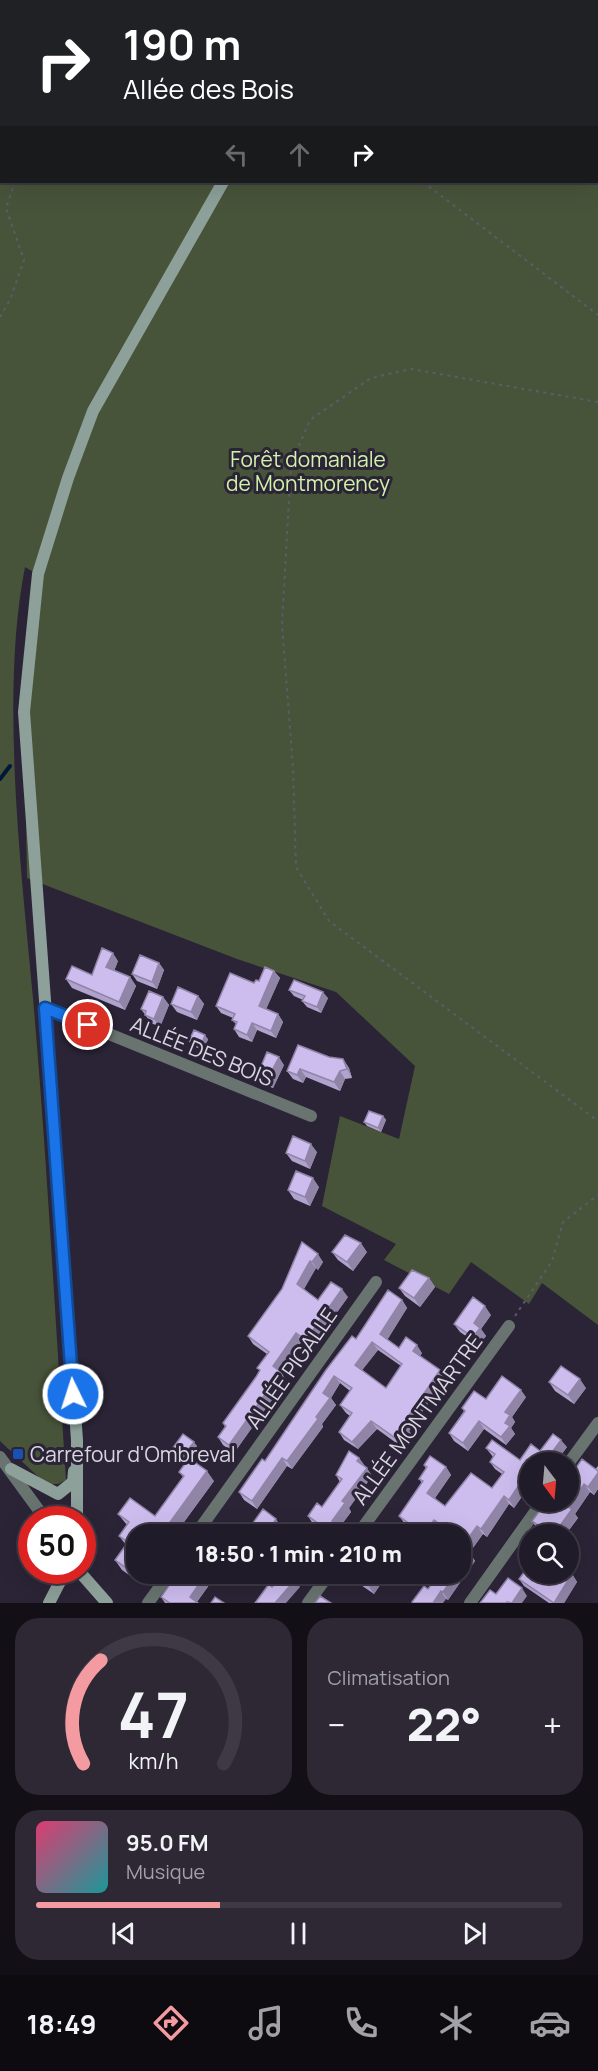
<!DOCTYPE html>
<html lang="fr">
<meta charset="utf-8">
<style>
:root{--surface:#201b28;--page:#2d2834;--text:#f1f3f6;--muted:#a2a1a8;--line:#3d3945;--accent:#f49aa1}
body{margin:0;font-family:Manrope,sans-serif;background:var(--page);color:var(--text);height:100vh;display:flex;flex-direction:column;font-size:22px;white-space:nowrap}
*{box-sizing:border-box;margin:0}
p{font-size:20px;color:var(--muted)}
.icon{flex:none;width:33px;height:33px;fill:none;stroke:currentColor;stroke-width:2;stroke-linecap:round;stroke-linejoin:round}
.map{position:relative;height:1603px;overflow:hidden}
.panel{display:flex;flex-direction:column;gap:15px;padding:15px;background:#120f16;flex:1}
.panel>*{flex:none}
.guide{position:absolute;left:0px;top:0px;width:598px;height:183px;box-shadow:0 6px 24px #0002,0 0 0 2px var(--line);background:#202124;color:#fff;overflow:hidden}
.needle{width:39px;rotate:164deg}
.buttons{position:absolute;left:519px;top:1452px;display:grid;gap:12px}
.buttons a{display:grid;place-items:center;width:60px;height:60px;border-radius:50%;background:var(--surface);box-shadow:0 6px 24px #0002,0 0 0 2px var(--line);font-size:30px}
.speed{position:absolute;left:18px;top:1506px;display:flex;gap:12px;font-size:30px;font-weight:700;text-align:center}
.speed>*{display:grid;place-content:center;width:78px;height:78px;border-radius:50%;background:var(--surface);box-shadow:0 6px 24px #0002,0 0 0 2px var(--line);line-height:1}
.speed .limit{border:9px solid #d22;background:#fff;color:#111}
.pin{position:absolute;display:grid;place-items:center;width:51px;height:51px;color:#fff;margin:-26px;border:3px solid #fff;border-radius:50%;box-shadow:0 2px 6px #0007}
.me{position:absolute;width:66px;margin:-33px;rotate:356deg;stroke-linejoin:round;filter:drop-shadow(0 0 4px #0008)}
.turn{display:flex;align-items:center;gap:21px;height:126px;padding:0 24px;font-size:27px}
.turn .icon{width:78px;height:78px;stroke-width:2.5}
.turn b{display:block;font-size:42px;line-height:51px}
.lanes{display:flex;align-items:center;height:57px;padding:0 24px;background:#0003;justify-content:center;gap:30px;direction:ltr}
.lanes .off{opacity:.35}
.big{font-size:45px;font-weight:800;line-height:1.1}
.panel .tile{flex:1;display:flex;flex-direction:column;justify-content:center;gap:9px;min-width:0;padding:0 21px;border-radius:24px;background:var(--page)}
.panel .dial{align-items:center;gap:0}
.dial svg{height:156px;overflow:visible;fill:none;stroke:var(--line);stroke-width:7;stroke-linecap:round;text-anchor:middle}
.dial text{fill:var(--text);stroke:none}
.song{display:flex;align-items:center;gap:18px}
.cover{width:72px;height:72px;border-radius:9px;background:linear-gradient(135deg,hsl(340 70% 55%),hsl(180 70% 35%))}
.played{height:6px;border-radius:3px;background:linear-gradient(90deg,var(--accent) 35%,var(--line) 35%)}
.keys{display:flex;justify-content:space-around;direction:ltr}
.heat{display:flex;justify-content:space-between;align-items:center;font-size:33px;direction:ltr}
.panel .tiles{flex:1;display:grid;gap:15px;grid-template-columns:1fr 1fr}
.tile:last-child{grid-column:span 2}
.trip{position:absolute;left:126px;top:1524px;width:345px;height:60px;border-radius:24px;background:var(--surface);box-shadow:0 6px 24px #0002,0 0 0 2px var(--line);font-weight:800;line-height:60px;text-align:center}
.tab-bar{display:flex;height:96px;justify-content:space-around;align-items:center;background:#0d0b10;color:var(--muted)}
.tab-bar .icon{width:42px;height:42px}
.tab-bar .selected{color:var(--accent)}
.tab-bar b{font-size:27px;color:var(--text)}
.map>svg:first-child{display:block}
.green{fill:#48543a;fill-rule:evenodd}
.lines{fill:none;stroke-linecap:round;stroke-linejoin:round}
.stream{stroke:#001838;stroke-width:4}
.path{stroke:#5f5a6a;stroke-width:2;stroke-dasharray:3 4.5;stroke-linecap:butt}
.street{stroke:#697470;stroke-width:12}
.secondary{stroke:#8da099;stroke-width:12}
.wall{fill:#b0a3ce;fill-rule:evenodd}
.shaded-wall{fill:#9084a7}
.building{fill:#cdbdef;stroke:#9084a7;stroke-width:1.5;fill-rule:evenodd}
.route-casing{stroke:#114b97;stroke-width:15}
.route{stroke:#1a73e8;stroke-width:10}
.transit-dot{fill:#1a4fb4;stroke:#2a2436;stroke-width:2}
.labels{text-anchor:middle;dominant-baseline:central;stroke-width:6;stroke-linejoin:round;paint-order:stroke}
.park-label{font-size:21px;fill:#d1f2a9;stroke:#2a2436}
.street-label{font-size:21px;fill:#d9d6e2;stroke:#2a2436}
.poi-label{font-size:21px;fill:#d9d6e2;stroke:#2a2436;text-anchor:start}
</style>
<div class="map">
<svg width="598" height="1603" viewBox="0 0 598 1603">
<rect width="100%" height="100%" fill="#2a2436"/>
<path class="green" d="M0 0H598V1325L542 1283 529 1304 471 1262 449 1294 384 1260 396 1244 322 1206 340 1116 399 1139 415 1066 336 992 237 959 27 878 24 712 37 574 25 567C0 694 21 867 33 998 47 1158 55 1319 66 1480L58 1484H46L0 1441ZM2 2H597V182H2Z"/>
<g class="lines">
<path class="stream" d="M0 779 10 766"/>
<path class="path" d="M325 0V2
M129 2 130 0
M423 182 598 315
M0 183 6 182
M0 317 10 300 24 260 6 208 15 182
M598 402 411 369 371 378 310 420 291 464 282 625 293 767 296 867 329 921 598 1121
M515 1316 552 1261 563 1222 598 1195"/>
<path class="street" d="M45 1008 311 1116
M0 1457 46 1520
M568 1464 598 1423
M196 1534 376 1282
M358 1534 509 1326
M148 1603 169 1574
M308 1603 329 1574
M470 1603 542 1502"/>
<path class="secondary" d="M240 0V2
M11 1469 58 1494 73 1482 74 1471
M77 1520V1440L24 712 38 574 68 478 93 411 223 182
M78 1570 107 1603
M49 1603 66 1570"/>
</g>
<path class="wall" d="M118 961 114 971 130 977 136 986 125 1010 72 988 66 979 92 975Z
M159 963 164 970 157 989 137 981 132 974Z
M274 971 280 978 266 1009 278 1014 283 1022 276 1038 257 1030 252 1042 239 1037 234 1029 236 1024 232 1020 233 1018 221 1013 216 1006Z
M289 990 328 998 321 1013 307 1007 302 1001 303 1000 294 996Z
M198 996 204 1004 197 1020 177 1012 171 1004Z
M163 997 169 1005 160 1027 151 1023 141 1009Z
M208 1039 204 1050 192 1046 189 1041Z
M343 1059 349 1068 352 1078 345 1079 340 1091 306 1077 303 1083 293 1079 287 1071Z
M284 1065 273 1088 263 1084 257 1076Z
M383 1116 386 1120 381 1132 367 1126 364 1122Z
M317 1152 310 1169 292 1161 286 1153Z
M319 1187 310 1206 294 1199 288 1190Z
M302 1242 323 1262 318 1270 316 1268 304 1289 318 1300 348 1297 312 1347 302 1341 280 1371 286 1380 234 1453 223 1445 218 1437 225 1427 223 1423 256 1377 260 1371 257 1368 267 1354 253 1344 248 1336 282 1289Z
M332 1252H367L353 1271 338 1260Z
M429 1278 435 1287 420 1307 405 1296 399 1288Z
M402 1300 407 1308 387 1340 399 1348 422 1353 420 1356 446 1378 409 1431 412 1435 405 1445 401 1442 399 1445 377 1429 358 1449 344 1440 339 1432 350 1416 346 1413 340 1405 350 1391 340 1383 331 1398 336 1405 322 1424 323 1427 292 1469 287 1466 257 1509 244 1500 239 1492 265 1461 356 1339ZM378 1350 401 1366 386 1388 362 1370Z
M491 1315 481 1329 486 1336 479 1345 460 1332 454 1324Z
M549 1382 586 1388 574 1404 555 1391Z
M526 1397 512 1417 515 1422 511 1428 515 1434 506 1445 484 1429 468 1451 454 1441 449 1433 464 1411 462 1408 486 1399Z
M197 1446 186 1461 175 1453 172 1449Z
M567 1447 556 1462H530V1485L514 1508 509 1504 487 1537 483 1534 469 1553 475 1561 448 1600 428 1589 460 1574V1534H449L440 1528 414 1530 405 1524 399 1516 422 1483 419 1479 426 1469 424 1465 446 1467 451 1475 435 1498 445 1506 492 1488 502 1474 495 1469 490 1462 493 1457 486 1448 520 1460 540 1451Z
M359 1458 372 1476 349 1508 351 1512 339 1528 341 1531 338 1534H328L313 1524 308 1516 322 1507 340 1482 336 1475Z
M598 1466V1489L594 1495 590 1492 575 1514 578 1518 566 1534H545L538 1530 532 1521 568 1502Z
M179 1472 214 1481 176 1533 136 1534V1574H150L142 1584 122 1570 115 1560 126 1545 119 1536 127 1525 118 1514 155 1516 183 1477Z
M217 1574 197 1602 198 1603H165L161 1597Z
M221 1574H233L229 1580Z
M350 1574H380L384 1579 374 1594 355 1581Z
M572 1574 577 1582 564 1603H549L524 1586 519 1579Z"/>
<path class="shaded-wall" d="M113 953 118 961 112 976 106 967Z
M159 963 164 970 157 989 152 982Z
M274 971 280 978 264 1014 259 1006Z
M130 977 136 986 125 1010 119 1002Z
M323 992 328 998 321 1013 317 1007Z
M198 996 204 1004 197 1020 191 1012Z
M163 997 169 1005 160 1027 154 1019Z
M278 1014 283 1022 276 1038 271 1031Z
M252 1023 257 1030 252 1042 247 1035Z
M205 1035 208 1039 204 1050 201 1046Z
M279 1057 284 1065 273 1088 267 1080Z
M343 1059 349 1068 352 1078 347 1069Z
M300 1069 306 1077 303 1083 297 1075Z
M340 1071 345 1079 340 1091 334 1082Z
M383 1116 386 1120 381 1132 378 1128Z
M311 1144 317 1152 310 1169 305 1161Z
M313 1178 319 1187 310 1206 305 1197Z
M361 1243 367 1252 353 1271 347 1262Z
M318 1254 323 1262 318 1270 312 1262Z
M310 1261 316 1268 302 1292 297 1284Z
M429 1278 435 1287 420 1307 414 1298Z
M342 1289 348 1297 312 1347 306 1340Z
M402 1300 407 1308 386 1342 380 1334Z
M485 1306 491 1315 481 1329 486 1336 479 1345 473 1337 474 1323Z
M296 1333 302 1341 278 1374 273 1366Z
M372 1342 378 1350 360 1373 355 1365Z
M417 1345 422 1353 419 1358 413 1351Z
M440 1370 446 1378 409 1431 412 1435 405 1445 399 1437 403 1424Z
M281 1372 286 1380 234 1453 229 1445Z
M334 1376 340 1383 331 1398 336 1405 322 1424 323 1427 292 1469 287 1461 316 1417 323 1393Z
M580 1379 586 1388 574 1404 568 1395Z
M521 1390 526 1397 512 1417 515 1422 511 1428 515 1434 506 1445 501 1437 505 1412Z
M371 1421 377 1429 358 1449 352 1442Z
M479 1421 484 1429 468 1451 463 1443Z
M396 1435 401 1442 399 1445 394 1437Z
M561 1440 567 1447 556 1462H545Z
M194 1442 197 1446 186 1461 183 1456Z
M282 1458 287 1466 257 1509 252 1501Z
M359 1458 365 1466 357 1461Z
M446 1467 451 1475 433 1501 427 1493Z
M367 1468 372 1476 349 1508 351 1512 339 1528 341 1531 338 1534H331L329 1531 332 1521 342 1501Z
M207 1471 214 1481 176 1533 177 1534H169L168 1525Z
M527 1473 530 1477V1485L514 1508 509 1500Z
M598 1473V1489L594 1495 588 1487Z
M584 1484 590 1492 575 1514 578 1518 566 1534H554L568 1507Z
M504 1496 509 1504 487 1537 481 1529Z
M276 1519 280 1525 274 1534H266Z
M434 1520 440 1528 435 1534H424Z
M477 1526 483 1534 468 1555 462 1547Z
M570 1549 575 1556 568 1565V1551Z
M470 1553 475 1561 448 1600 443 1592 456 1574H460V1566Z
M136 1572V1574H150L142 1584 135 1574Z
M206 1574H217L196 1603 190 1597Z
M225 1574H233L229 1580Z
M294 1574H304L297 1583 300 1587 286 1603H275Z
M376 1574H380L384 1579 374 1594 368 1585Z
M572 1574 577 1582 564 1603H554Z
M522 1588 527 1596 522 1603H512Z
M441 1591 446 1599 443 1603H433Z"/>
<path class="building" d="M102 948 113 953 106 967 130 977 119 1002 66 979 72 966 92 975Z
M140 955 159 963 152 982 132 974Z
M265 967 274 971 259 1006 278 1014 271 1031 252 1023 247 1035 234 1029 237 1022 232 1020 235 1014 216 1006 230 973 254 983 256 980 259 981Z
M294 980 323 992 317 1007 302 1001 305 996 289 990Z
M178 987 198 996 191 1012 171 1004Z
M149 991 163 997 154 1019 145 1015 146 1011 141 1009Z
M194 1030 205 1035 201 1046 189 1041Z
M298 1045 329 1057 343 1059 347 1069 340 1071 334 1082 300 1069 297 1075 287 1071Z
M267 1052 279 1057 267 1080 257 1076Z
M369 1111 383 1116 378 1128 364 1122Z
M293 1136 311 1144 305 1161 286 1153Z
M296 1171 313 1178 305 1197 288 1190Z
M345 1235 361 1243 347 1262 332 1252Z
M302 1242 318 1254 312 1262 310 1261 297 1284 318 1300 331 1282 342 1289 306 1340 296 1333 273 1366 281 1372 229 1445 218 1437 226 1426 223 1423 256 1377 260 1370 257 1368 269 1352 248 1336 282 1289Z
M412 1270 429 1278 414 1298 399 1288Z
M388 1290 402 1300 380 1334 399 1348 406 1337 417 1345 413 1351 440 1370 403 1424 407 1427 399 1437 396 1435 394 1437 371 1421 352 1442 339 1432 352 1413 340 1405 352 1388 334 1376 323 1393 330 1398 316 1417 318 1419 287 1461 282 1458 252 1501 239 1492 262 1459 265 1461 326 1370 352 1336 356 1339ZM372 1342 402 1364 386 1388 355 1365Z
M473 1297 485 1306 474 1323 480 1328 473 1337 454 1324Z
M561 1366 580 1379 568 1395 549 1382Z
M502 1376 521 1390 505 1412 510 1415 505 1423 510 1426 501 1437 479 1421 463 1443 449 1433 465 1411 462 1408 474 1391 486 1399Z
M183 1434 194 1442 183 1456 172 1449Z
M553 1434 561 1440 545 1462H530V1475L527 1473 509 1500 504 1496 481 1529 477 1526 462 1547 470 1553 460 1566V1534H454L434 1520 424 1534H411L415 1528 399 1516 423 1481 419 1479 427 1467 424 1465 430 1456 446 1467 427 1493 445 1506 471 1473 492 1488 504 1472 490 1462 495 1454 486 1448 492 1440 520 1460 531 1444 540 1451Z
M349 1451 359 1458 357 1461 367 1468 342 1501 345 1503 332 1521 335 1523 329 1531 308 1516 317 1503 322 1507 342 1479 336 1475Z
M189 1458 207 1471 168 1525 173 1528 169 1534H136V1572L135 1574 115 1560 128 1542 119 1536 129 1522 118 1514 130 1498 155 1516 184 1476 179 1472Z
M582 1459 598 1471V1473L588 1487 584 1484 568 1507 572 1509 554 1534H551L532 1521 546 1502H568V1479Z
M263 1509 276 1519 266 1534H245Z
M220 1527 231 1534H215Z
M530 1564V1574H568V1572L572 1574 554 1603 519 1579Z
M188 1574H206L190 1597 198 1603H170L161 1597 176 1575 184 1580Z
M282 1574H294L292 1578 295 1580 275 1603H255L269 1584 272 1587Z
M351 1574H376L368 1585Z
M439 1574H456L443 1592 441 1591 433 1603H413L412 1602 424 1586 428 1589Z
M508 1578 522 1588 512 1603 507 1602V1603H480L490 1590 496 1594Z
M320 1596 331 1603H315Z
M215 1597 224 1603H211Z"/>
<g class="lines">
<defs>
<path id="route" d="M73 1394 45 1008 88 1025"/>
</defs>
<use href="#route" class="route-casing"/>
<use href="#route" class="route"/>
</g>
<rect class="transit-dot" x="12" y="1448" width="12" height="12" rx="3"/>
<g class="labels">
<g class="park-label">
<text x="308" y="459">Forêt domaniale<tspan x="308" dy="24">de Montmorency</tspan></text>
</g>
<g class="street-label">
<text transform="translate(202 1051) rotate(22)">ALLÉE DES BOIS</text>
<text transform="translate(291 1368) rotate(-55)">ALLÉE PIGALLE</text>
<text transform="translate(417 1419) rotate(-54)">ALLÉE MONTMARTRE</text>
</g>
<g class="poi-label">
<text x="30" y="1454">Carrefour d'Ombreval</text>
</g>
</g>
</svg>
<div class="buttons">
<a><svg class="needle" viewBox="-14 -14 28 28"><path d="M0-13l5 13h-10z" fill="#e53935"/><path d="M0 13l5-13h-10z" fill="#a2a1a8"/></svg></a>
<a><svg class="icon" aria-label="search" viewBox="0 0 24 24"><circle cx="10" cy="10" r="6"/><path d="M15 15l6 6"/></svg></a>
</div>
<div class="speed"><div class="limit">50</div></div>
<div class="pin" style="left:88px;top:1025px;background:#d93025"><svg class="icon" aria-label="arrive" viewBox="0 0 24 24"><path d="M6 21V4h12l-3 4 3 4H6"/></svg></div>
<svg class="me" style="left:73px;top:1394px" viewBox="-20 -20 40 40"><circle r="17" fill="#1a73e8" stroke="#fff" stroke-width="3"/><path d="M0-11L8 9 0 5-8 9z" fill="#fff"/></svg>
<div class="trip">18:50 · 1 min · 210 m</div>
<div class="guide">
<div class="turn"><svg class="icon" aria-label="right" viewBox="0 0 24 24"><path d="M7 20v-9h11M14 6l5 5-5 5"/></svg><div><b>190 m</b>Allée des Bois</div></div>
<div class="lanes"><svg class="icon off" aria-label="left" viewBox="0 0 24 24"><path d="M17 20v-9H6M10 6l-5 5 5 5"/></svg><svg class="icon off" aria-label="ahead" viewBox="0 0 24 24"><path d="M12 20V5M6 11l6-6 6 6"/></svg><svg class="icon" aria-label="right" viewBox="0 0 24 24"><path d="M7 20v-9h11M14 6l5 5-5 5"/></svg></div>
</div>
</div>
<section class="panel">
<div class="tiles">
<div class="tile dial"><svg viewBox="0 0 100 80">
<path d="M14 69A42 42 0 1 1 86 69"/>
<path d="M14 69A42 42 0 0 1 23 16" stroke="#f49aa1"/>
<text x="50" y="56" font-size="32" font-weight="700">47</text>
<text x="50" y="72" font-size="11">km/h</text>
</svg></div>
<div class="tile"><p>Climatisation</p>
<div class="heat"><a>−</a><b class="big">22°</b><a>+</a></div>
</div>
<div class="tile">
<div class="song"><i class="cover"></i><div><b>95.0 FM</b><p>Musique</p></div></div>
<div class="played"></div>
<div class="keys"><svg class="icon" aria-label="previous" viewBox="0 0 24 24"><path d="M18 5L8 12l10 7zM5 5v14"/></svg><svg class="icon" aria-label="pause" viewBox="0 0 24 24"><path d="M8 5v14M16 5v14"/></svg><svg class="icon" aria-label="next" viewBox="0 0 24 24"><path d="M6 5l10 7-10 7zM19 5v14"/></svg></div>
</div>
</div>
</section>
<nav class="tab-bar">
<b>18:49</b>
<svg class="icon selected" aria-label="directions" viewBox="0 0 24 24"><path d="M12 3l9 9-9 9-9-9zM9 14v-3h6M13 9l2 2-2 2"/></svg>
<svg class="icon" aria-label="music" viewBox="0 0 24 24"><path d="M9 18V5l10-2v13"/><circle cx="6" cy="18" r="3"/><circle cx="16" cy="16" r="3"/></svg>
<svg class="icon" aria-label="phone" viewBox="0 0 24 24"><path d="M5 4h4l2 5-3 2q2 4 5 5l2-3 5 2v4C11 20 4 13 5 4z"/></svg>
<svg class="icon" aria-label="climate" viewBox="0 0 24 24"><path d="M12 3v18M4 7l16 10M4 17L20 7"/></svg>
<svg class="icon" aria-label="car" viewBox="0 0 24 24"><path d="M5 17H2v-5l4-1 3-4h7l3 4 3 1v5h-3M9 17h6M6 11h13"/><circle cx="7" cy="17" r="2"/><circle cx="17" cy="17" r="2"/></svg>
</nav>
